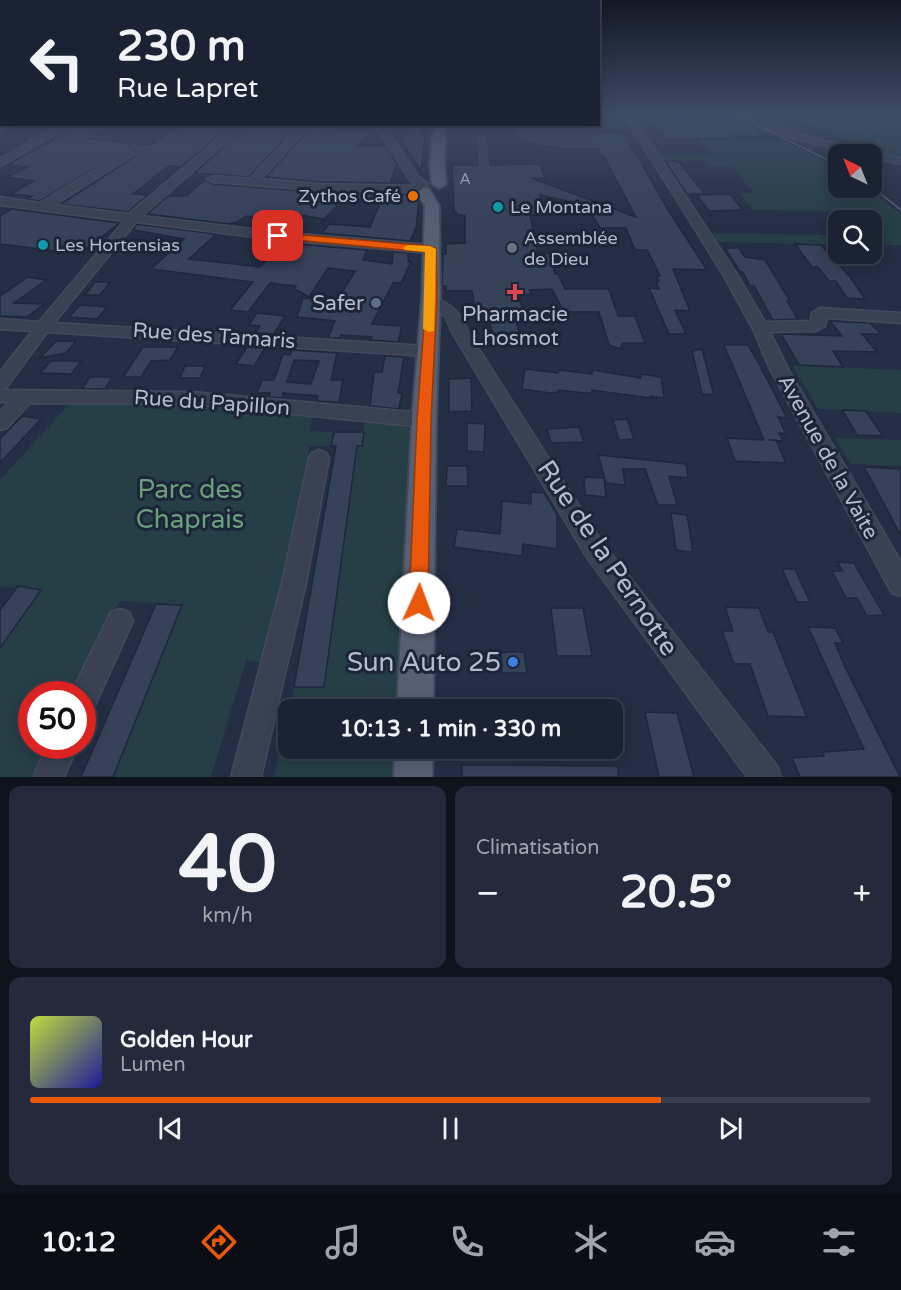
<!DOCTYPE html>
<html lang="fr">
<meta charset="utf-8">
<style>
:root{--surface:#1b2233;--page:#242a3b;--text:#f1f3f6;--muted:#a0a4ac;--line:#393f4e;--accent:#ea580c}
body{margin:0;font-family:"Varela Round",sans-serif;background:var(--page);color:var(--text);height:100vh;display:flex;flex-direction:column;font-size:22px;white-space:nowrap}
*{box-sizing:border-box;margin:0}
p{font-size:20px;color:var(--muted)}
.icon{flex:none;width:33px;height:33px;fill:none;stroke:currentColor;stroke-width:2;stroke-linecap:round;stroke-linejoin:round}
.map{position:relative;height:777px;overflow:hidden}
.drawer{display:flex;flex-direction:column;gap:9px;padding:9px;background:#0f131c;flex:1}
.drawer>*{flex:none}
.top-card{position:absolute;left:0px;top:0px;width:600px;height:126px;box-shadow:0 3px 15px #0003,0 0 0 2px var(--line);background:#1b2233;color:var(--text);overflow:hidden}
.needle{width:39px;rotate:317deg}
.controls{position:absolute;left:828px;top:144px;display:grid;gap:12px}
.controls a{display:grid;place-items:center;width:54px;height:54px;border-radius:12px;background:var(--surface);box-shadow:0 3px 15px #0003,0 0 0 2px var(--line);font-size:30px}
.speed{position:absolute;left:18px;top:681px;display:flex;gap:12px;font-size:30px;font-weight:700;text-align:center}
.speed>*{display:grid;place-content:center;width:78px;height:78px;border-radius:50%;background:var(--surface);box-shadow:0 3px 15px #0003,0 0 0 2px var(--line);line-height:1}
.speed .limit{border:9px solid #d22;background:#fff;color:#111}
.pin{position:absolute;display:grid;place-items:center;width:51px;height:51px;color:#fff;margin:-26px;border-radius:12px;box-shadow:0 3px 9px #0006}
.me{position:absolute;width:66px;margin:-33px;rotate:2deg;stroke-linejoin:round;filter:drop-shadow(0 0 4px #0008)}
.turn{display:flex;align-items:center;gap:21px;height:126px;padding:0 18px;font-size:27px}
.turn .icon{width:78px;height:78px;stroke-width:2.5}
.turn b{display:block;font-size:42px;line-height:51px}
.big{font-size:45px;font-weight:700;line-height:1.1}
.drawer .tile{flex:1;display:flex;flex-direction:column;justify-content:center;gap:9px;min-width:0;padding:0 21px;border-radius:12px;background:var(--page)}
.drawer .dial{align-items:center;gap:0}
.dial b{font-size:78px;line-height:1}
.song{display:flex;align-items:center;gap:18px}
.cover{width:72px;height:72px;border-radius:9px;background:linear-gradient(135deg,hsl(70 70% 55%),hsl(240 70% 35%))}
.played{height:6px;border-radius:3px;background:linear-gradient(90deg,var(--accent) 75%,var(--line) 75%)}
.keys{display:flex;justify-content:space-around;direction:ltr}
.heat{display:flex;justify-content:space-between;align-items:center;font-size:33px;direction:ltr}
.drawer .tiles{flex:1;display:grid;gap:9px;grid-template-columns:1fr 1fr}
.tile:last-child{grid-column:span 2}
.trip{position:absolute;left:278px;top:699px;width:345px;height:60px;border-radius:12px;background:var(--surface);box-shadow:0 3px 15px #0003,0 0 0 2px var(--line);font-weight:700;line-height:60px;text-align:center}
.tabs{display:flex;height:96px;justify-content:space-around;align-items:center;background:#0b0e14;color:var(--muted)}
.tabs .icon{width:42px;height:42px}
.tabs .on{color:var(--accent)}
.tabs b{font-size:27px;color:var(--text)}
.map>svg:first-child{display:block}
.green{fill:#263e45}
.building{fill:#36415a;stroke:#1f283b;stroke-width:1.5;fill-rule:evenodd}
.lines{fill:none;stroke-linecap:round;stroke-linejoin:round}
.minor-casing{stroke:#424a5c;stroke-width:3}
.major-casing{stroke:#424a5c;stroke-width:4}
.minor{fill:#394153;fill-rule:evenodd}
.major{fill:#575f73;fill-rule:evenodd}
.tram{stroke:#5a647a;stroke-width:1.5}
.route{fill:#ea580c;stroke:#983908;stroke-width:1.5}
.slow{fill:#f59e0b}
.food-dot{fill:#e8710a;stroke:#1d2539;stroke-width:2}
.culture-dot{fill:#0f9aa8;stroke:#1d2539;stroke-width:2}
.worship-dot{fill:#6b7280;stroke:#1d2539;stroke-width:2}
.health-dot{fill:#e0444e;stroke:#1d2539;stroke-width:2}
.service-dot{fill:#5c6f8a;stroke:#1d2539;stroke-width:2}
.shop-dot{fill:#3f7fe0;stroke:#1d2539;stroke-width:2}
.labels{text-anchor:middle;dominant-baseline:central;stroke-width:6;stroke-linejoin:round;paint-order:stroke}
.far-number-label{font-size:15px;fill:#949bae}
.far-poi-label{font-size:18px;fill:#b6bccd;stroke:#1d2539;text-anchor:start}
.poi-label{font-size:21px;fill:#b6bccd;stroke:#1d2539;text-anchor:end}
.street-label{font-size:21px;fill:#b6bccd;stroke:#1d2539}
.near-park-label{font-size:26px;fill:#6ba07d;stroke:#1d2539}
.near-street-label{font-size:26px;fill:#b6bccd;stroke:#1d2539}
.near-poi-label{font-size:26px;fill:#b6bccd;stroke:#1d2539;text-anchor:end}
</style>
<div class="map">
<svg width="901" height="777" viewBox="0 0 901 777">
<rect width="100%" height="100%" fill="#242e44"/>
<path class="green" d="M788 115H836L901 145V158L884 155Z
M841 115H884L901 122V144Z
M698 139 785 141 838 167V188H866L901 214V245H872V220H845L836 211 752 210 740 193H754L732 167H708L703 161H664L659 155H711Z
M711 233 838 235V245L717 242Z
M792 365 901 370V413L818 409Z
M198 402 313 416 309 431 334 432 331 446H310L265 663 246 661 211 777H113L181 605 120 601 75 694H32V746H50L35 777H0V648L41 590 0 586V480L69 404Z
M364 422 406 426 411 432 396 709 289 710 294 687 324 686 357 446 364 432Z
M835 438 901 440V466L850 464Z
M288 714V748L394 749 392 777H274Z"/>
<path class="building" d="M715 115H738L765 136H731L735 139H666L652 119 717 117Z
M75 124H110L89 139 151 145 183 124H232L181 167 169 166 133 194 148 195 128 212 61 204 134 157 135 150 130 148 40 201 28 199 32 196 11 194 34 181 7 177 28 167 9 165 14 163H11L54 140H52Z
M248 124 295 127 249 177 195 173Z
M409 124H421V135H425L421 171 402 141 403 134 407 133Z
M512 124H594L600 133H624L670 213 707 270 673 269 690 311 675 310 686 334H669L649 288 659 289 656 282H659L657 276H660L647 250H635L626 228H600L595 219 577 203 540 195 545 215H530L538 253H549L555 274H558L565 289H609L618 316H635L645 343H623L620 349 609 345 599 312H564L552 289 530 290 531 294 518 296 525 314 514 315 521 339 495 341 490 324H488L486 319H480L475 309 472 291H446V286H442L443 254H446V244L465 243V215H457L456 212H454L452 165H478L476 133H487L490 165 540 164 545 178H531L636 217 603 155H601L598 149H561L560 147 541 146 518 140Z
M314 127 370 131 358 146H386L397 164 390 182 404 183 317 182 266 177 310 128Z
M665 161H678L705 194H687Z
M205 180 213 184 317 192 416 194 415 199 419 200 416 228 410 241 322 233 329 224 370 227 381 201 344 199 324 219 294 214 287 223 246 216 237 222 229 224 147 214 168 196H186Z
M730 194 743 210 709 211 697 195Z
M12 209 120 223 79 254 0 244V216Z
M137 224 216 234 189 259 260 267 283 243 367 250 363 260 392 264 393 252 408 253V262H411L401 283H393L372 324 402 326 398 342 371 340 372 337 341 335 340 338H328L335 321 297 317 303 298 337 301 355 271 328 268 309 297 294 289 296 286 270 283 248 312 230 310 253 282 151 269 184 239 133 230Z
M795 244 821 245 850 277 865 299 847 298 836 281H829L818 267H812Z
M725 248H739L745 257 765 260 790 301H787L798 319 773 320 754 286H750L743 272H740Z
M28 277 46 280 14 303 44 304 27 317 0 316V296Z
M95 282H110L100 295H85Z
M80 305 107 307 97 319 69 317Z
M257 313 285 316 274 334 256 333 260 326 249 325Z
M830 321 870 323 881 334H862L877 352 833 351 843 367 799 365 781 334 842 336Z
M56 341H76L66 353 40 358Z
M724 345H748L758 362 787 418 778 417 786 434 779 433 783 441 769 440H776L786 463 735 461 727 438 764 440Z
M143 347H178L170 360 151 361 141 377H123Z
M247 347 265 348 254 366 236 364Z
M702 349 711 384 714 395 702 394 692 351Z
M292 350 337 353 331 380H343L339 402 317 401 318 396 283 393 282 398 269 397 270 393H257L262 380H274L283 354 290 355ZM294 360 319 361 311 384 287 382Z
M385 356 404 357 398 393H402L399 409 370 406 374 372H382Z
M51 361H81L71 374 40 373Z
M185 366H205L200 378H180Z
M525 369 558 373 559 370 592 374 593 370 641 378 640 374 661 377 664 398 650 396V398L592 390V393H585L558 390V392L550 393 522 389Z
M90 377H112L105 389H82Z
M471 378 472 411 449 412V379Z
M842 410 866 411 883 436 857 435Z
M22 416 41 419 0 463V439Z
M627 419 634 439 619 440 613 420Z
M467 423 485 424 484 452 467 451Z
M579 427 584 442 551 443 547 429Z
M334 432H364L362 446H357L324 687H294L336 446H331Z
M598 455 686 464 688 478 669 476 677 505H658L645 469H623L625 485 606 483Z
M447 466H467L468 486H446Z
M864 467 901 469V536L881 498Z
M584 477 604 478 606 497 585 495Z
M531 492 544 493 557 514V549L523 544 522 556 454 547 457 529 500 534 502 501 531 504Z
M671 513 687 515 693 552 676 550Z
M837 562 854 563 884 615 867 616 857 598H846L832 571H843Z
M782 569H795L810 602H797Z
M18 586 41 590 0 648V610Z
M156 604 182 605 113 777H81Z
M725 607 759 608 768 632H773L807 717 768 716 750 664H734L722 631H733Z
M551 608H583L592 656H557Z
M808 627 835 628 843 643H835L845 667 900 777H800L792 758 824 756 823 752 864 749Z
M509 652H524L527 673H502L501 653Z
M645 712 677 713 694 777H659Z
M462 765 618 766V777H462Z"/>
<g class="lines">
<defs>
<path id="minor" d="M624 115H632L738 276 765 322 811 321 812 313 820 308 901 313V323L827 318 825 326 816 331 770 332 788 369 901 562V596L892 593 770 369 753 329 724 276Z
M740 115H752L805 136 901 158V164L872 158V154C843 154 761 132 740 115Z
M2 121V124H6L0 128Z
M61 124H73L0 166V159Z
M236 124H246L142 216 278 232 431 245 438 249 431 253 278 240 136 222 54 323 427 346 433 347 435 351 433 355 427 356 47 332 6 388 0 390 192 392 424 413 431 415 434 420 431 425 424 427 192 404 30 403 7 428 0 430V411L9 402H0V372L32 331 0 329V319L39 322 124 221 0 205V197L40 203 129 150 133 151V155L54 205 129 214Z
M301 124H311L261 179 317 184 417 186 410 180 374 124H383L418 176 428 184 423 187V191L419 192 317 190 213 182 207 179 213 176 250 179Z
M431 297C451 303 461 313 468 332L602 542 777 766 781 777H747L586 556 452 332 445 316 423 302Z
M319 450 326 453 329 458 306 583 261 777H231L282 583 309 458 312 453Z
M120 609 129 612 133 621 92 712 82 716V694H71L111 612Z
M47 746H78L64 777H33Z"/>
<path id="major" d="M434 124H446L444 163 446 184 439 188 432 184 430 163Z
M424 188 429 189 439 206 440 299 436 420 433 710H397L412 420 422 299 425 206 417 192Z
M395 748H433L432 777H394Z"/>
</defs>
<use href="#minor" class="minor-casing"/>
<use href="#major" class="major-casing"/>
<use href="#minor" class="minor"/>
<use href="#major" class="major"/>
<path class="tram" d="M736 115 838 165
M872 187 901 210"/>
</g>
<linearGradient id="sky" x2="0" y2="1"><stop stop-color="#141925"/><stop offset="0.51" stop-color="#3f4c67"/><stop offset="1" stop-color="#3f4c67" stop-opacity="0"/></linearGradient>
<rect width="901" height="224" fill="url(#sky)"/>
<path class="route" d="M278 233 430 246 436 249 437 298 431 420 428 603 425 610 419 612 412 610 409 603 417 420 426 298 425 252 274 238V234Z"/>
<path class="slow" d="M408 245 430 246 436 249 434 331 429 332 423 329 425 252 405 250 403 248Z"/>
<circle class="food-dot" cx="413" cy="196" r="6"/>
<g class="culture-dot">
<circle cx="498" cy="207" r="6"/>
<circle cx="43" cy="245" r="6"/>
</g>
<circle class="worship-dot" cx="512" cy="248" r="6"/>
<path class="health-dot" d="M512 283h6v6h6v6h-6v6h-6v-6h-6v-6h6z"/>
<circle class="service-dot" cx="376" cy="303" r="6"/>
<circle class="shop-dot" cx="513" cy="662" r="6"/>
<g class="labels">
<g class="far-number-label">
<text x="465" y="179">A</text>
</g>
<g class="far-poi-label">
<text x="401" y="196" text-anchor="end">Zythos Café</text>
<text x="510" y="207">Le Montana</text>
<text x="524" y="238">Assemblée<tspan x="524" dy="21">de Dieu</tspan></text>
<text x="55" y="245">Les Hortensias</text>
</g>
<g class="poi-label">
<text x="364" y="303">Safer</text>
<text x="515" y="314" text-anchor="middle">Pharmacie<tspan x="515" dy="24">Lhosmot</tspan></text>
</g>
<g class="street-label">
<text transform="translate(214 336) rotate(4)">Rue des Tamaris</text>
<text transform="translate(212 403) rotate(4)">Rue du Papillon</text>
<text transform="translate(828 457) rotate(61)">Avenue de la Vaite</text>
</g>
<g class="near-park-label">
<text x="190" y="489">Parc des<tspan x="190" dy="30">Chaprais</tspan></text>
</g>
<g class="near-street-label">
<text transform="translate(608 558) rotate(56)">Rue de la Pernotte</text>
</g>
<g class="near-poi-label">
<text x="501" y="662">Sun Auto 25</text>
</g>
</g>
</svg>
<div class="controls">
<a><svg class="needle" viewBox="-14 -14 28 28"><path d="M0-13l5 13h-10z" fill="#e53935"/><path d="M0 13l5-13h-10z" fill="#a0a4ac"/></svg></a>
<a><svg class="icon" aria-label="search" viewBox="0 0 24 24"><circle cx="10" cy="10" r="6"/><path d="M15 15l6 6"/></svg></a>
</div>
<div class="speed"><div class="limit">50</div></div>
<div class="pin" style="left:278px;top:236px;background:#d93025"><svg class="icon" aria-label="arrive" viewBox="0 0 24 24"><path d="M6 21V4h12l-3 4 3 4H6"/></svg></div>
<svg class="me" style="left:419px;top:603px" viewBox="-20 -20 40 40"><circle r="19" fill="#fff"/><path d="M0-13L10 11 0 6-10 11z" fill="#ea580c"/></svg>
<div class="trip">10:13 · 1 min · 330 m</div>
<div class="top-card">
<div class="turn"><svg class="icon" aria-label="left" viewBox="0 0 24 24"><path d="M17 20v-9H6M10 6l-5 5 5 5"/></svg><div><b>230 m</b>Rue Lapret</div></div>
</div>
</div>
<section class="drawer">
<div class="tiles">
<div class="tile dial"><b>40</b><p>km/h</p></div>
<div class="tile"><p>Climatisation</p>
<div class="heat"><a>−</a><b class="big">20.5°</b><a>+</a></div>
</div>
<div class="tile">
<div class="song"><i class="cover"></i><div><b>Golden Hour</b><p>Lumen</p></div></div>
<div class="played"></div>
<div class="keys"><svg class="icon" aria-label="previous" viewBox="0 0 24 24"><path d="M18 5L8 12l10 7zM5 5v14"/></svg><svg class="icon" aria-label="pause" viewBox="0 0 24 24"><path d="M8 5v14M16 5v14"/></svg><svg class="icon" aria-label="next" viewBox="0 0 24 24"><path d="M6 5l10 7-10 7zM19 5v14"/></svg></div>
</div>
</div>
</section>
<nav class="tabs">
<b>10:12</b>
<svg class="icon on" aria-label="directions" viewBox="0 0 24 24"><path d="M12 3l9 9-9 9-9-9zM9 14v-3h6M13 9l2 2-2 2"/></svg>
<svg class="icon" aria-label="music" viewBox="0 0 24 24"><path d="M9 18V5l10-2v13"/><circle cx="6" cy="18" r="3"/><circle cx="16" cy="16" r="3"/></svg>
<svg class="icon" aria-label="phone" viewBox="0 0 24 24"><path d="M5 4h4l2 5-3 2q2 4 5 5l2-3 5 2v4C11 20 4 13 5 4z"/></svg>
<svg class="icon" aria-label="climate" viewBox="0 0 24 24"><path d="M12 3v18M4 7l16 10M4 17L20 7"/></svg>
<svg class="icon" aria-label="car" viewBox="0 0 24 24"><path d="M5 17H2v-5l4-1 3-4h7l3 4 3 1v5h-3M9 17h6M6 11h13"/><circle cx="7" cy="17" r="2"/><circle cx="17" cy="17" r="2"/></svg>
<svg class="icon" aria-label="filters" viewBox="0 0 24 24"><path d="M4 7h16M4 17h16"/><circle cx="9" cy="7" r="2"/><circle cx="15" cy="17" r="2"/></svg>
</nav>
